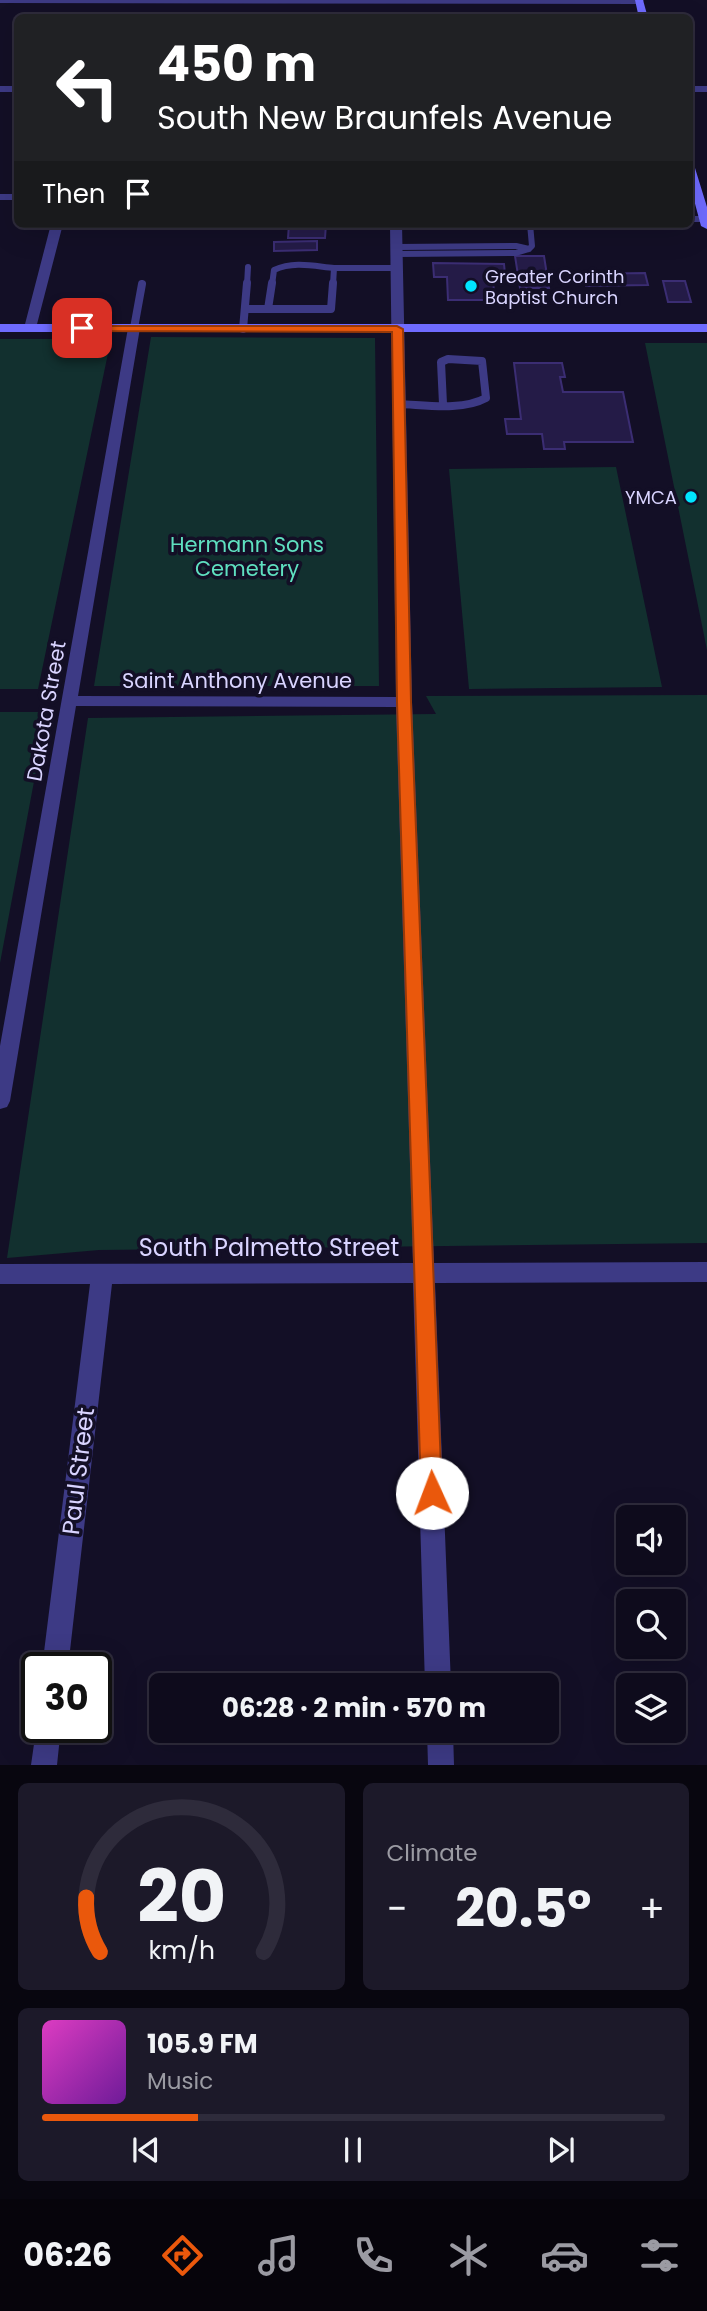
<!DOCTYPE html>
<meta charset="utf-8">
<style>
:root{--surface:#0e0b1c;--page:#1c1929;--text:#f1f3f6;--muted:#9b9ba3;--line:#2e2b3b;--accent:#ea580c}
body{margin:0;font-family:Poppins,sans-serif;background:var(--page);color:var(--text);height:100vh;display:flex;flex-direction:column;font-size:26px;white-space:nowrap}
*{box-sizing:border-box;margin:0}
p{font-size:23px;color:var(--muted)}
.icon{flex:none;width:38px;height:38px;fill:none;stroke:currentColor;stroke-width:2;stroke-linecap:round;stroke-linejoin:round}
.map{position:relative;height:1765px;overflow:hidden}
.drawer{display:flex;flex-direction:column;gap:18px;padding:18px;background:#08060f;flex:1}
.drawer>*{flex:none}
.guide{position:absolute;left:14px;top:14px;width:679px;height:214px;border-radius:10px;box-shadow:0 7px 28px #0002,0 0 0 2px var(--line);background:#202124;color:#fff;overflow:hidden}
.fabs{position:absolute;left:616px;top:1505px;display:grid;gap:14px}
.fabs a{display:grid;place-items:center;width:70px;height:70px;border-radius:10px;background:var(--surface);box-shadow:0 7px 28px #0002,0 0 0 2px var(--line);font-size:35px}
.speed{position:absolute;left:21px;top:1652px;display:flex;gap:14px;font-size:35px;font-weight:700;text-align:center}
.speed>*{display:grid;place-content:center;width:91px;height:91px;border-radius:50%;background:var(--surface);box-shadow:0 7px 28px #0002,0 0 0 2px var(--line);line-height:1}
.speed .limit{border:4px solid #111;border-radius:10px;background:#fff;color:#111}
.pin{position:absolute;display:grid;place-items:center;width:60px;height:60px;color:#fff;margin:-30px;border-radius:14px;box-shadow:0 4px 10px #0006}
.me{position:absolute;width:77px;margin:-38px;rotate:358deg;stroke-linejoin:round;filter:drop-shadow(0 0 5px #0008)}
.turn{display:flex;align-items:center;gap:24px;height:147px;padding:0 28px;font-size:32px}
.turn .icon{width:91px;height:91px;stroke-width:2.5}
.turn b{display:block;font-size:49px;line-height:60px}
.then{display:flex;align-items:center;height:66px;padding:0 28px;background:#0003;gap:14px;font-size:26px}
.big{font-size:52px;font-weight:700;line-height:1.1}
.drawer .widget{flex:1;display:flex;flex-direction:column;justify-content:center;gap:10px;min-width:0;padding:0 24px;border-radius:10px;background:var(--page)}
.drawer .dial{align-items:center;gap:0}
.dial svg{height:182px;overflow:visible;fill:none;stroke:var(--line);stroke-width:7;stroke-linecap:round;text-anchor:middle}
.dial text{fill:var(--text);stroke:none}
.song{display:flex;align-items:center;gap:21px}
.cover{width:84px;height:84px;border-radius:10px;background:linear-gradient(135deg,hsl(310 70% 55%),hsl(280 70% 35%))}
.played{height:7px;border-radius:4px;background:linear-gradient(90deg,var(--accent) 25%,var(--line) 25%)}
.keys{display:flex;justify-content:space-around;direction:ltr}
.heat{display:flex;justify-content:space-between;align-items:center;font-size:38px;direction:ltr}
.drawer .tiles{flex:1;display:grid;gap:18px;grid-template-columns:1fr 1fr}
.widget:last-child{grid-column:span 2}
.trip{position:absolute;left:149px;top:1673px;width:410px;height:70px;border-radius:10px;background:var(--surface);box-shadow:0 7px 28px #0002,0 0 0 2px var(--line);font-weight:700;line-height:70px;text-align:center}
.dock{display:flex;height:112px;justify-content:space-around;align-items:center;background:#06040b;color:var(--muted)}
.dock .icon{width:49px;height:49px}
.dock .on{color:var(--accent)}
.dock b{font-size:32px;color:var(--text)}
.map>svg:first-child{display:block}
.green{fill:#12302f}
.building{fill:#241b47;stroke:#3b2d73;stroke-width:2}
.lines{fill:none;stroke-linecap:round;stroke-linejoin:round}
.lane-far1{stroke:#3d3a85;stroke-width:6}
.lane{stroke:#3d3a85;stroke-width:8}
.street{fill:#3d3a85;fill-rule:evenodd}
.secondary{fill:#6f6bff;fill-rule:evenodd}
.route{fill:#ea580c;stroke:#983908;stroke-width:2}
.poi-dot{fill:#00e5ff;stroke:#130f26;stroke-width:2.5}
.labels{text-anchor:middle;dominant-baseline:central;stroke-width:7;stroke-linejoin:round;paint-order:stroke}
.far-poi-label{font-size:18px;fill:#d9d4ff;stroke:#130f26;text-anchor:start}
.park-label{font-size:21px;fill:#5fe0c0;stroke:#130f26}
.street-label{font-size:21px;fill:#d9d4ff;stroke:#130f26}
.near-street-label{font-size:24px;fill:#d9d4ff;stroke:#130f26}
</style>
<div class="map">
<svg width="707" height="1765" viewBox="0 0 707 1765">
<rect width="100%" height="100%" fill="#130f26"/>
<path class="green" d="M151 337 375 338 379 686H94Z
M0 339H111L38 689H0Z
M645 343H707V650Z
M616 467 662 687 469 689 449 469Z
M707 695V1243L99 1250 7 1258 88 718 436 714 426 696Z
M0 712H47L0 963Z"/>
<path class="building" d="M289 224H326L325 238H288Z
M317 241V250L274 251V242Z
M515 256H544L549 288H520Z
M433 263 504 264 505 274 493 277 494 295H485V300H448L447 277H434Z
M645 273 648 285 586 286 584 274Z
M663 281H685L691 302H668Z
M514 363H562L565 377H560L563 392H623L633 442H564L565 449H544L542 434H507L505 419H521Z"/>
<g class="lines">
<path class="lane-far1" d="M690 219H705
M397 247 516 246 529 249
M529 249 532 246 530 224
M397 254 516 253 529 249
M247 285 248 267
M272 285 274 270C294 261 313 266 334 268
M333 285 334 268H397"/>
<path class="lane" d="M245 309H331L333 283
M268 309 272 283
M134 328 142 284
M243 329 247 283
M399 404C426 405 462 411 486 398L482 361 448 359 441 362 443 404"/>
<path class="street" d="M0 0H643L644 1 639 4 0 3Z
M0 86H18V92H0Z
M690 86H707V92H690Z
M0 194H18V200H0Z
M51 224H63L36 328 30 332 24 328Z
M390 224H402L412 702 434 1263 707 1262V1282L435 1283 451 1685H425L413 1283 112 1284 68 1668H42L90 1284H0V1264L413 1263 396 707 76 706 10 1101 7 1107 0 1109V1046L128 328 134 324 140 328 78 696 396 697Z
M37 1723V1727H61L57 1765H31Z
M427 1731H453L454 1765H428Z"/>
<path class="secondary" d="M635 0H643L648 18H639Z
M690 165 695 168 707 207V229L701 226 690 185Z
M0 324H707V332H0Z"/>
</g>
<path class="route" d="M78 326H397L403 329 411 702 442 1493 439 1500 432 1503 424 1500 421 1493 397 702 392 332 82 331 78 330Z"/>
<g class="poi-dot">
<circle cx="471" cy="286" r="7"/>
<circle cx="691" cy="497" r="7"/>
</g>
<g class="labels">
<g class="far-poi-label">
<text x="485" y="276">Greater Corinth<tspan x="485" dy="21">Baptist Church</tspan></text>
<text x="677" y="497" text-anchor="end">YMCA</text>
</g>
<g class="park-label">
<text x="247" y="544">Hermann Sons<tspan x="247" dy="24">Cemetery</tspan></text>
</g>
<g class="street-label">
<text x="237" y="680">Saint Anthony Avenue</text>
<text transform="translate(46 711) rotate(-80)">Dakota Street</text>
</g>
<g class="near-street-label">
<text x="269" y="1247">South Palmetto Street</text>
<text transform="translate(78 1471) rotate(-83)">Paul Street</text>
</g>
</g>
</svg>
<div class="fabs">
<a><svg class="icon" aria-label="sound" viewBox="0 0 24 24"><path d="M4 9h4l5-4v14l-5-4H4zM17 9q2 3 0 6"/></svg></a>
<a><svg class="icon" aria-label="search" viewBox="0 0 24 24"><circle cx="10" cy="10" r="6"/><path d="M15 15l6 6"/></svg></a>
<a><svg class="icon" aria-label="layers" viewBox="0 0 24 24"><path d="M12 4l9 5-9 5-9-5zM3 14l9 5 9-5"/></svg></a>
</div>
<div class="speed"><div class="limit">30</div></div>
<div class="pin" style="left:82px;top:328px;background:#d93025"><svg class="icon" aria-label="arrive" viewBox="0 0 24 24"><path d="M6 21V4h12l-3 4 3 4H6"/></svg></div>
<svg class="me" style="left:432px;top:1493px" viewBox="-20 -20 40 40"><circle r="19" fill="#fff"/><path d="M0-13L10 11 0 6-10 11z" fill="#ea580c"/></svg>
<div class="trip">06:28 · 2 min · 570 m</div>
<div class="guide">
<div class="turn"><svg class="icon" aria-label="left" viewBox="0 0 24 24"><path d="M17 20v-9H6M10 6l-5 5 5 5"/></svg><div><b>450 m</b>South New Braunfels Avenue</div></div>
<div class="then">Then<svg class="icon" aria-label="arrive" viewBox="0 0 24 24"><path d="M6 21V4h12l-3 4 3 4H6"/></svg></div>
</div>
</div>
<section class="drawer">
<div class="tiles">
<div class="widget dial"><svg viewBox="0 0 100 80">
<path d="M14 69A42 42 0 1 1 86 69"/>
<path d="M14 69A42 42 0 0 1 8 45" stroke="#ea580c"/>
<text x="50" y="56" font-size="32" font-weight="700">20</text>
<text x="50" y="72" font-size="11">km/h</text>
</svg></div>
<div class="widget"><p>Climate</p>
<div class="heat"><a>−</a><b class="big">20.5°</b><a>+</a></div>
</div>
<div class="widget">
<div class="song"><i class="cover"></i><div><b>105.9 FM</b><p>Music</p></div></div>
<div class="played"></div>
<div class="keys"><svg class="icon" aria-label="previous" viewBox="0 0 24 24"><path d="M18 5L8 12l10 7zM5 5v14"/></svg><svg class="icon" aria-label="pause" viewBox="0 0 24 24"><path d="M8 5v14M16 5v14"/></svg><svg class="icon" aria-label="next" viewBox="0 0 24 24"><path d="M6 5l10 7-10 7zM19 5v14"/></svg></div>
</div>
</div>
</section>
<nav class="dock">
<b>06:26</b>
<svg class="icon on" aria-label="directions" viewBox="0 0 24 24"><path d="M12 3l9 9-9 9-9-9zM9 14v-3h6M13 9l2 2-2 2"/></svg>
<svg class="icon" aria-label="music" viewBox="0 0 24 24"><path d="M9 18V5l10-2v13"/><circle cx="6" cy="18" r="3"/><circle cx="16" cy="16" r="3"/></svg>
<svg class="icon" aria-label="phone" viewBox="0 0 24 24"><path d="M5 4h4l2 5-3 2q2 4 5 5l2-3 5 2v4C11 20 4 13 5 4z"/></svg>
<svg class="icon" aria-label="climate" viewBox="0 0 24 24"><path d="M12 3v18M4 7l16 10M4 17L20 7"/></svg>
<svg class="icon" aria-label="car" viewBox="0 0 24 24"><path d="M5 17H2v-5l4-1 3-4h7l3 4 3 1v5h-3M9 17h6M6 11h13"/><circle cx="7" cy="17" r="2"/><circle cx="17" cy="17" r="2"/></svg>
<svg class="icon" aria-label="filters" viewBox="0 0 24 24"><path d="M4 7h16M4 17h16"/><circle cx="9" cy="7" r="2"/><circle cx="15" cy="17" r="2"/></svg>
</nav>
